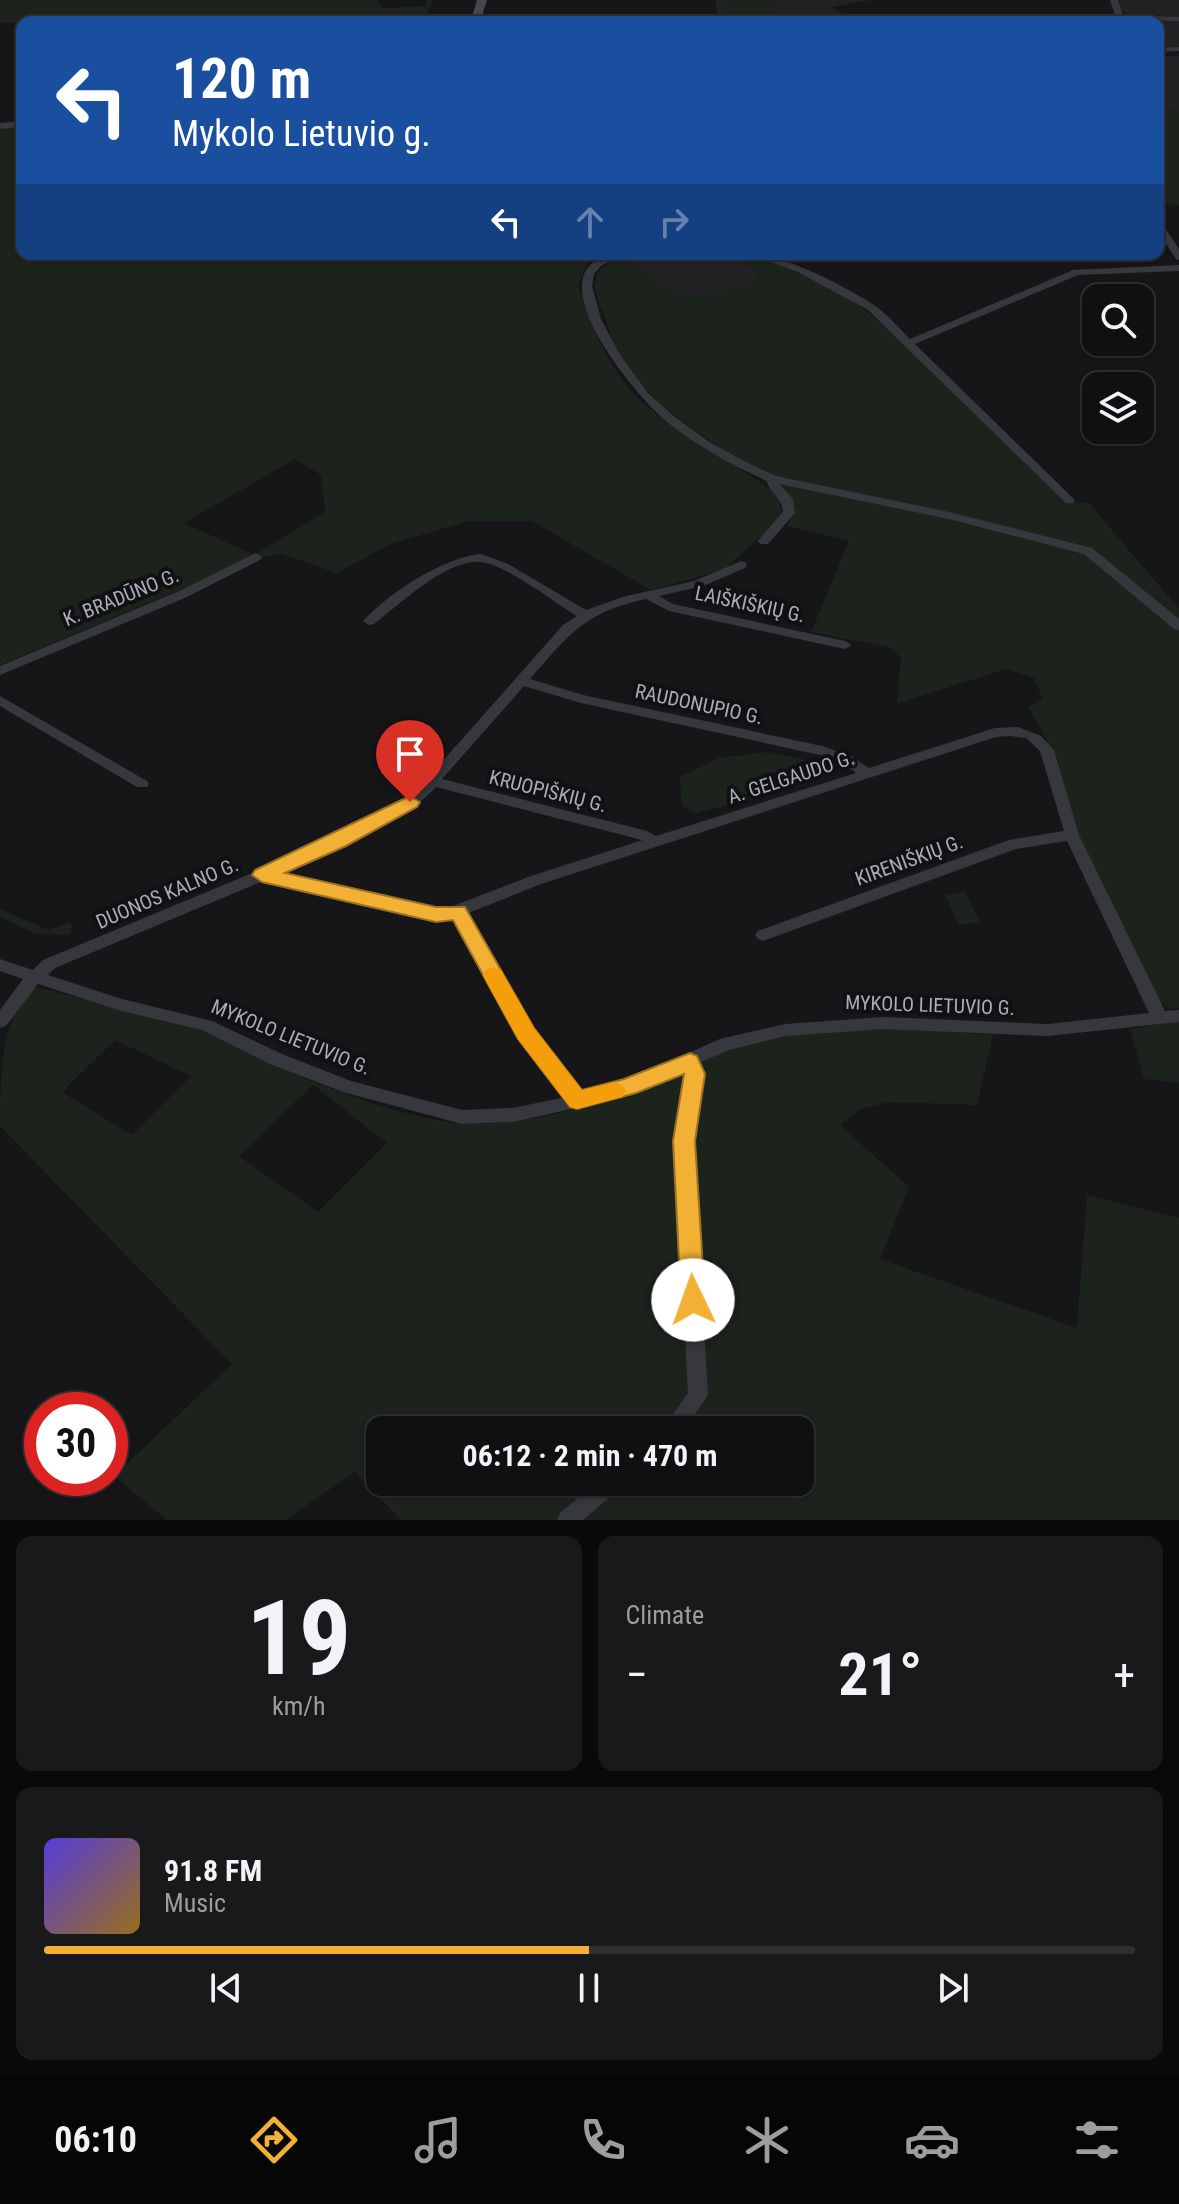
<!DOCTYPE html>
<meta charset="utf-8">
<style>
:root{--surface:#101012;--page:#19191b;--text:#f1f3f6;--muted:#9c9d9f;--line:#303032;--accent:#f2b134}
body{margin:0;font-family:"Roboto Condensed",sans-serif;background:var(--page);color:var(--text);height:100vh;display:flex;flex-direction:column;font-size:30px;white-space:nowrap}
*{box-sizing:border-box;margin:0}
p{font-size:26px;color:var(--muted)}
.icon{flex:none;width:44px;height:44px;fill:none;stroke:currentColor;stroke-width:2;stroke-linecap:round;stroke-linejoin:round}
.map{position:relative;height:1520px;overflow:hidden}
.sheet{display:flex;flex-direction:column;gap:16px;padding:16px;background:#09090a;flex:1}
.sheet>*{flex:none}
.top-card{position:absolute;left:16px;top:16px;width:1148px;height:244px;border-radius:16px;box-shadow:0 2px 6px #0004,0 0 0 2px var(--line);background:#1a4fa0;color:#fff;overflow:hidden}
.fabs{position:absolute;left:1082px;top:284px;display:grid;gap:16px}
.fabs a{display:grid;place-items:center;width:72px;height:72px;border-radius:16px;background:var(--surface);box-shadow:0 2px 6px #0004,0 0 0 2px var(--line);font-size:40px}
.speed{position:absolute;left:24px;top:1392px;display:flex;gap:16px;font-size:40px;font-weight:700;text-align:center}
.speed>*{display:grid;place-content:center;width:104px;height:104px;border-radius:50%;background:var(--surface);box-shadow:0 2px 6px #0004,0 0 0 2px var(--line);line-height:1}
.speed .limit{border:12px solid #d22;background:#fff;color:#111}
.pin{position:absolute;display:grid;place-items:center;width:68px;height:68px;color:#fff;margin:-82px -34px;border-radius:50% 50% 50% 0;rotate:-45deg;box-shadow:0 0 8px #0007}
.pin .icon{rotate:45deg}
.me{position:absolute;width:88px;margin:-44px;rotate:357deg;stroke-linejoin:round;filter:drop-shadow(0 0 6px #0008)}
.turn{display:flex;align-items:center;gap:28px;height:168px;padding:0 24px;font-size:36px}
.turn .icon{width:104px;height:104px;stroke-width:2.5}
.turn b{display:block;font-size:56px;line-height:68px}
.lanes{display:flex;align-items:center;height:76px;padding:0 24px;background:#0003;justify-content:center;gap:40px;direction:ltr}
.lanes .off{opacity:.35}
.big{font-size:60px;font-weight:700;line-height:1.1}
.sheet .widget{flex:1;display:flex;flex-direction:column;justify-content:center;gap:12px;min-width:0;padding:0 28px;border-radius:16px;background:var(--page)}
.sheet .dial{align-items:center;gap:0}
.dial b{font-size:104px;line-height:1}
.song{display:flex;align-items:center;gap:24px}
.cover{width:96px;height:96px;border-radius:12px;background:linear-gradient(135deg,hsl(250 70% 55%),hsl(40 70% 35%))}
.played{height:8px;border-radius:4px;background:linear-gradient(90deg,var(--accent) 50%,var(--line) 50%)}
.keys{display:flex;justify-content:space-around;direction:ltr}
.heat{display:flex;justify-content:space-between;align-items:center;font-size:44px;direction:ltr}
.sheet .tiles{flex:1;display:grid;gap:16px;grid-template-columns:1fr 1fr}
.widget:last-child{grid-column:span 2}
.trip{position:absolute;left:366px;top:1416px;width:448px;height:80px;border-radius:16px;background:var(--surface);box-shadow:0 2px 6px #0004,0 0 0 2px var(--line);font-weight:700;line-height:80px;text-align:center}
.menu{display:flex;height:128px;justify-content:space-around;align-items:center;background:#060607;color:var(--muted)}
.menu .icon{width:56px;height:56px}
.menu .current{color:var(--accent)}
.menu b{font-size:36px;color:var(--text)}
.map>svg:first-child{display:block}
.built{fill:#222225}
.green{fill:#1c231d;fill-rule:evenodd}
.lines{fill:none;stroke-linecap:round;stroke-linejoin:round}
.minor{fill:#37383d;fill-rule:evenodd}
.secondary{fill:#45474d;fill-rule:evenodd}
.route{fill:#f2b134;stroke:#9d7322;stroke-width:2}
.slow{fill:#f59e0b}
.labels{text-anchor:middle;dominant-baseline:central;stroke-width:8;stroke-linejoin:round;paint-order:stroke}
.street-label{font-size:20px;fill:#a8adb8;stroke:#111113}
</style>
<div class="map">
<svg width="1179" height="1520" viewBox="0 0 1179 1520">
<rect width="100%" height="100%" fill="#161618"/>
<path class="built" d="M716 0H871L832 7 848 18 826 22H717Z
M1119 0H1179V17L1130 15 1122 11Z
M1137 19 1179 20V48H1158V22H1130Z
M1179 56V111L1158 110V57Z
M628 254 711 257 720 254 757 270 759 277 752 282 704 297H686L615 258Z"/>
<path class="green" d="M0 0H377L383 8 425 6 427 0H433L424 22H85V17L56 18 53 22 0 23Z
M727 0H775L776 22H726Z
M1158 110 1179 111V205L1158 204Z
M22 126V254H606L589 261 578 285C591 324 608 370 639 399 680 438 734 460 777 495L782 513 777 522 723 570 651 590 532 521H470L390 544 337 573 282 554 253 559 0 665V127ZM295 459 321 475 325 512 254 555 184 523Z
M720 254C821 254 891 330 956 395 993 431 1029 467 1066 503H1089L1179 609V1008L1170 1009 1154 998 1133 958 1072 819 1057 757 1028 707 1043 700 1034 678 1005 669 897 704 901 658 889 647 811 632 849 541 787 526C794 513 795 503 786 491 732 452 660 417 622 361 613 347 610 330 604 315 593 286 587 277 615 258L692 298 752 282 759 277 757 270Z
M768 752 811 761 819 774 808 784 696 813 681 805 680 777 719 758Z
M965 892 980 922 959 925 945 895Z
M0 909 49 930 70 922 73 928 69 935 36 934 0 917Z
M37 987C92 1002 148 1014 201 1030 230 1039 256 1057 284 1069 336 1092 424 1126 481 1124 543 1122 611 1100 669 1077 697 1066 723 1049 752 1041 828 1022 916 1028 993 1035L977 1105 889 1102 861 1109 840 1125 909 1187 880 1259 1077 1328 1087 1195 1179 1218V1520H401L355 1472 285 1520H167L114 1476 232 1364 0 1126C0 1085 0 1008 37 987ZM115 1040 191 1076 132 1135 62 1092ZM313 1085 387 1143 318 1212 239 1156ZM380 1430H800V1482H380Z
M1179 1021V1083L1144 1079 1130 1029Z"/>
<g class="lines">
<path class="minor" d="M1110 0H1118L1123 15 1179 17V21L1124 19 1125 22H1117Z
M1179 47V51L1158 52V48Z
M22 121V127L0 129V123Z
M1158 221 1161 222 1179 249V260L1176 259 1158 231Z
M610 254H624L601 266 594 274 592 286 601 319 620 355 648 393 675 417 708 441 744 461 776 476 949 512 1092 548 1179 619V630L1174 629 1084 554 949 519 779 484 793 499 795 513 768 544H760L758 541 760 538 783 512C781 495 769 493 767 481 732 465 697 446 667 422 638 398 566 311 585 272 590 262 600 258 610 254Z
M749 254C783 254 845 286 874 305 887 314 899 328 910 339L1073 270 1179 265V271L1078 275 915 344 1074 499V503H1066L868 310 798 272Z
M256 553 262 557 260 560 187 597 0 675V666L179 591Z
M481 554 508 564 586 610 626 596 694 581 741 561 745 562 747 565 745 568 703 586 659 596 673 604 845 641 852 645 845 649 669 611 646 599C583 613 570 634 530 679L583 695 822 746 851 756 869 768 995 728 1018 727 1041 736 1054 750 1079 835 1165 1011 1179 1010V1022L1048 1036 884 1029 785 1036 729 1050 699 1063 702 1074 693 1141 708 1395 684 1430H662L688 1393 675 1141 686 1074 684 1070 634 1092 603 1102 513 1122 462 1124 343 1092 270 1064 202 1030 122 1011 38 984 6 1026 0 1028V1010L23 979 0 971V959L33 970 43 960 257 871 390 808 417 790 563 625 577 616C554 602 504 563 480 562 447 559 399 605 374 624L369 625 363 621C388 594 443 557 481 554ZM524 686 581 703 820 755 841 762 856 773 656 836 647 831 442 779ZM1011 736 1026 738 1040 751 1064 831 1009 840 758 931 755 935 758 939 763 941 1016 849 1067 841 1149 1013 1048 1024 884 1017 785 1024 720 1039 623 1082 581 1093 532 1028 466 914 541 884 996 737ZM436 787 642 840H643L531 876 448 908 436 909 279 873C323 852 404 823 436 787ZM263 881 436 921 453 919 520 1038 565 1097 513 1108 462 1110 351 1081 282 1054 212 1021 122 999 48 975 55 968Z
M0 696 147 781 149 784 147 787H137L0 706Z
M597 1482H622L619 1489 583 1520H557L560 1513Z"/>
<path class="secondary" d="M477 0H487L480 22H470Z"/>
</g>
<path class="route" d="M410 796 420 802 417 807 346 846 285 873 436 907H465L534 1028 582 1090 624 1079 690 1053 697 1056 705 1074 695 1141 705 1300 702 1307 693 1310 684 1307 681 1300 673 1141 684 1074 636 1093 577 1109 570 1107 518 1039 453 920 436 922 262 882 252 875 255 870Z"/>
<path class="slow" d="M493 967 501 970 534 1028 582 1090 615 1082 622 1085 626 1091 622 1097 577 1109 570 1107 518 1039 486 981 483 975 486 970Z"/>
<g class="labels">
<g class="street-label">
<text transform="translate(121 597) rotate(-22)">K. BRADŪNO G.</text>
<text transform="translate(750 604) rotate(12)">LAIŠKIŠKIŲ G.</text>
<text transform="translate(699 704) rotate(12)">RAUDONUPIO G.</text>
<text transform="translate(791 777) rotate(-18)">A. GELGAUDO G.</text>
<text transform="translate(548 791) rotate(14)">KRUOPIŠKIŲ G.</text>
<text transform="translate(909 860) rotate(-20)">KIRENIŠKIŲ G.</text>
<text transform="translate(167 893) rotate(-23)">DUONOS KALNO G.</text>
<text transform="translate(930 1005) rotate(2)">MYKOLO LIETUVIO G.</text>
<text transform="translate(291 1037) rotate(22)">MYKOLO LIETUVIO G.</text>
</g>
</g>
</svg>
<div class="fabs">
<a><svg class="icon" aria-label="search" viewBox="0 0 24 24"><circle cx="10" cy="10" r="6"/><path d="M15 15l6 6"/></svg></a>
<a><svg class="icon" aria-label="layers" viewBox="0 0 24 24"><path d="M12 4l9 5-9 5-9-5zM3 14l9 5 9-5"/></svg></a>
</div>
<div class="speed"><div class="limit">30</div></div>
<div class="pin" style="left:410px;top:802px;background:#d93025"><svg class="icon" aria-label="arrive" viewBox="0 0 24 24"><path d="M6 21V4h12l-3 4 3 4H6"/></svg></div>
<svg class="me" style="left:693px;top:1300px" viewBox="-20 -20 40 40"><circle r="19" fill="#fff"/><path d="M0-13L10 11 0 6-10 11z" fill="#f2b134"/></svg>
<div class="trip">06:12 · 2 min · 470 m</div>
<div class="top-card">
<div class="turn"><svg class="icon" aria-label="left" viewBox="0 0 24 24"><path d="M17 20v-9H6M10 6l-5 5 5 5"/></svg><div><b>120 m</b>Mykolo Lietuvio g.</div></div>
<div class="lanes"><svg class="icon" aria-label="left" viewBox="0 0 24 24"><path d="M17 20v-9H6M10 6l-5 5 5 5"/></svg><svg class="icon off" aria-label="ahead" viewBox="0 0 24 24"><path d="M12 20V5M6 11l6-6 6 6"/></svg><svg class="icon off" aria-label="right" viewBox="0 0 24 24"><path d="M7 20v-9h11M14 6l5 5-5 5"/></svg></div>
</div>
</div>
<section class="sheet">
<div class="tiles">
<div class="widget dial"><b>19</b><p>km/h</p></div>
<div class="widget"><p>Climate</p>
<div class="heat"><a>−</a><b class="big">21°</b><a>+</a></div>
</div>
<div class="widget">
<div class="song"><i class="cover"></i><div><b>91.8 FM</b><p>Music</p></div></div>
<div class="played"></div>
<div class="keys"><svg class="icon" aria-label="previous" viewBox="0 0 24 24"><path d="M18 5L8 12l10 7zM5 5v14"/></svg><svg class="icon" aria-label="pause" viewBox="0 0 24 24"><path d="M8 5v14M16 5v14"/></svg><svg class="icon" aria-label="next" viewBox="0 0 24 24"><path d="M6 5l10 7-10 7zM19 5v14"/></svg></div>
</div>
</div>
</section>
<nav class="menu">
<b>06:10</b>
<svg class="icon current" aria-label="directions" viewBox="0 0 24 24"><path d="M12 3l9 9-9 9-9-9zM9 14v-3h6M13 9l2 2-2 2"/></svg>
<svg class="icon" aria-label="music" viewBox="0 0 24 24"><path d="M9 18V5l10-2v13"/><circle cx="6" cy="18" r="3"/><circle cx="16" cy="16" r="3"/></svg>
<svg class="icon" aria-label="phone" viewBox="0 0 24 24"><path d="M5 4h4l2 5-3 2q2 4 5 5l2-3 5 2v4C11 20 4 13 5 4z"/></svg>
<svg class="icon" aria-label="climate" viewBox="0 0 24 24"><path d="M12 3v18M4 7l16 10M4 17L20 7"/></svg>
<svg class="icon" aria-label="car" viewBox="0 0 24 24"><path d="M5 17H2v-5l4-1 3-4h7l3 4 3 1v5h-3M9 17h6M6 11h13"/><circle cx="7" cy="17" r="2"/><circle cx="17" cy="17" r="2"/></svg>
<svg class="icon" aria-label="filters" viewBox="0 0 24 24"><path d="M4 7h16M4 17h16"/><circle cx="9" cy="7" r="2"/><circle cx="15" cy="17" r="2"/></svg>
</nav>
